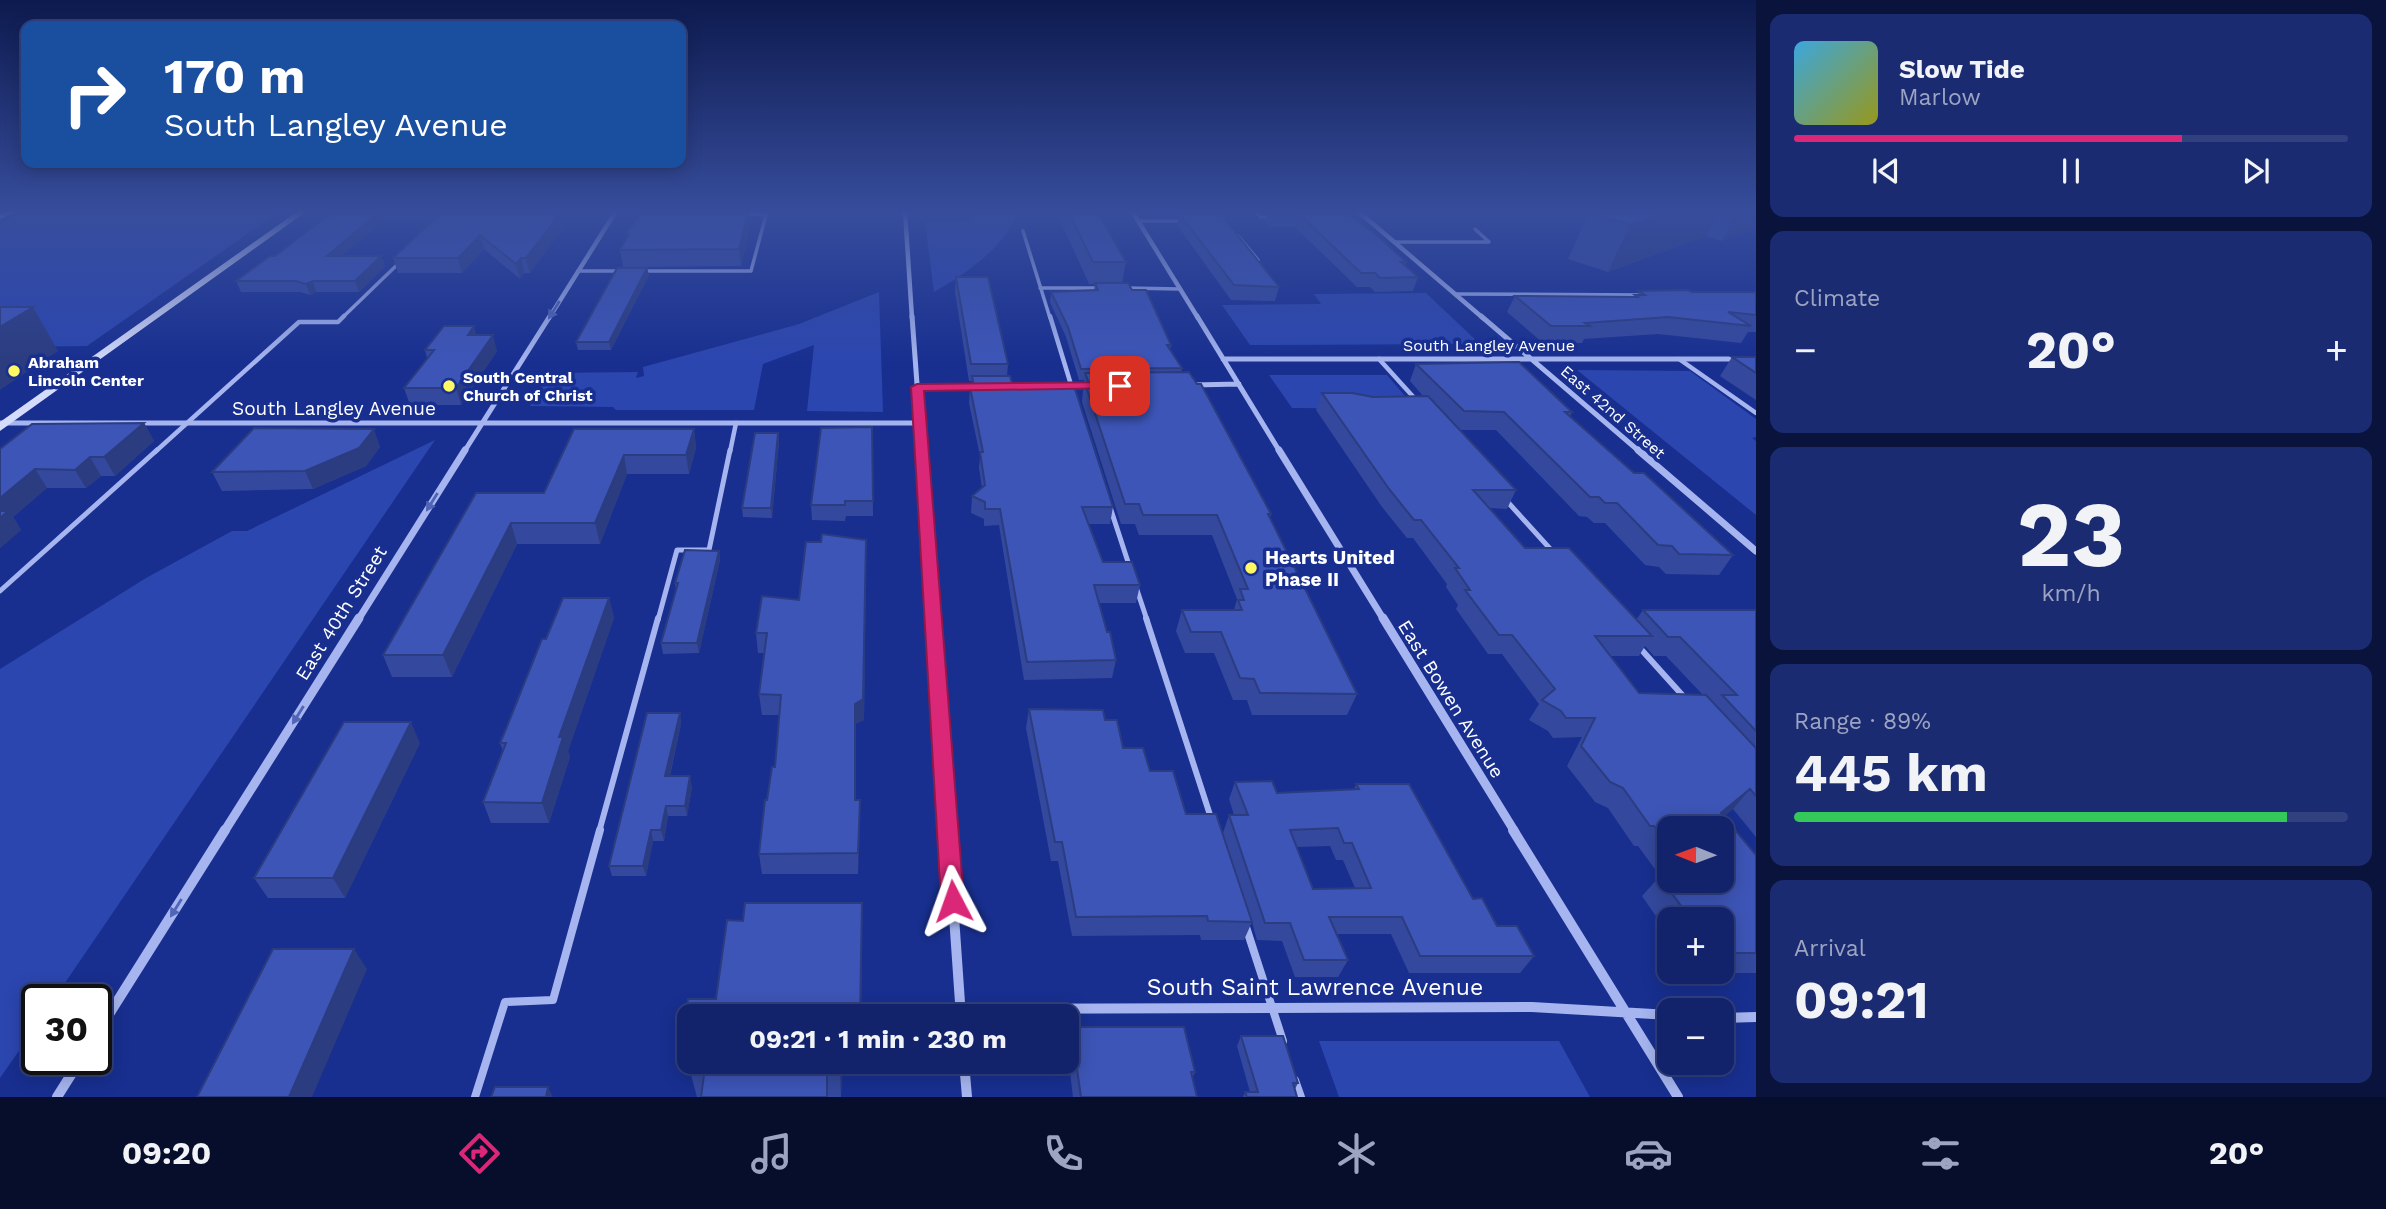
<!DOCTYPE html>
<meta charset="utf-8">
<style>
:root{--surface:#12236c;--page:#1b2b72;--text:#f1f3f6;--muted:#9ca4c2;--line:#31407f;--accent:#db2777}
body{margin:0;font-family:"Work Sans",sans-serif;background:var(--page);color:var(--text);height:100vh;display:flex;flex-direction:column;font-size:26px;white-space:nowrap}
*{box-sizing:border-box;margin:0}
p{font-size:23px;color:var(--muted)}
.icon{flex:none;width:38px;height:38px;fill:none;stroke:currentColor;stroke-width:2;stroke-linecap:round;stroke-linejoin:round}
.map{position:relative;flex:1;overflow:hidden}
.side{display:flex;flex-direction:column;gap:14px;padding:14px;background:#0a133b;width:630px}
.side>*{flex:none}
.guide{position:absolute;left:21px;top:21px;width:665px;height:147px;border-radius:14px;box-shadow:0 4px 18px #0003,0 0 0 2px var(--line);background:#1a4fa0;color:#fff;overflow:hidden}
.needle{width:46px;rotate:271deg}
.tools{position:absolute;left:1657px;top:816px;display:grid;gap:14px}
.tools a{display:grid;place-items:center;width:77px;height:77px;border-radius:14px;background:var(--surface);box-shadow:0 4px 18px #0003,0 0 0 2px var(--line);font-size:35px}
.speed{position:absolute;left:21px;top:984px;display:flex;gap:14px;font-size:35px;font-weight:700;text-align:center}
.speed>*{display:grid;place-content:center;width:91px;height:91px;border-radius:50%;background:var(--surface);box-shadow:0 4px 18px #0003,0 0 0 2px var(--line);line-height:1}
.speed .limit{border:4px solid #111;border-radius:10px;background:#fff;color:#111}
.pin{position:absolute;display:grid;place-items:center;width:60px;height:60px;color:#fff;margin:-30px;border-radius:14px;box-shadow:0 4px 10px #0006}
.me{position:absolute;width:77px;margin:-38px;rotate:356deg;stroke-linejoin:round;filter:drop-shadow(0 0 5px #0008)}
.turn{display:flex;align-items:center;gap:24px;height:147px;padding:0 28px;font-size:32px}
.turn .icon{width:91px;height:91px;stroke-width:2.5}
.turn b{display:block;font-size:49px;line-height:60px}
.big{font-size:52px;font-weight:700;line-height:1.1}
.side .tile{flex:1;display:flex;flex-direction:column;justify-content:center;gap:10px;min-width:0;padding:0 24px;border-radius:14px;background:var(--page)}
.side .dial{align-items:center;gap:0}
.dial b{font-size:91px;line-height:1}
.song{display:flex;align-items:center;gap:21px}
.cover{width:84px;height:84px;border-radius:10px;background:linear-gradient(135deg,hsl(200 70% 55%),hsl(60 70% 35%))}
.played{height:7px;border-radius:4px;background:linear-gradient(90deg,var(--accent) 70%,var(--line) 70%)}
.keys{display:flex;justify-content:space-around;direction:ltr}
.heat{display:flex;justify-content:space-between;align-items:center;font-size:38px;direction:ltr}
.charge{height:10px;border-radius:5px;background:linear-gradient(90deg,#34c759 89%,var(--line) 0)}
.trip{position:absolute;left:677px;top:1004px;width:402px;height:70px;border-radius:14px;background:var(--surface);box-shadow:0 4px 18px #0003,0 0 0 2px var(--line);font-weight:700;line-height:70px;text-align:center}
.menu{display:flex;height:112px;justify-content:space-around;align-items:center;background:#070e2b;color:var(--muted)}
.menu .icon{width:49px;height:49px}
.menu .active{color:var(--accent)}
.menu b{font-size:32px;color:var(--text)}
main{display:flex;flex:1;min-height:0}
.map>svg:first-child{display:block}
.green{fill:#2b46af}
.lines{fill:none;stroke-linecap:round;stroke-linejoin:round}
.lane-far4{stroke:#a6b5ef;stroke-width:3.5}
.lane-far3{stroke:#a6b5ef;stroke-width:4.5}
.lane-far2{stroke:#a6b5ef;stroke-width:5}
.lane-far1{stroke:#a6b5ef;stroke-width:6}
.lane{stroke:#a6b5ef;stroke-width:8}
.street-far4{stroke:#a6b5ef;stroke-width:4.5}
.street-far3{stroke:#a6b5ef;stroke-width:5}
.street-far2{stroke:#a6b5ef;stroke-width:7}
.street-far1{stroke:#a6b5ef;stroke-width:9}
.street{stroke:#a6b5ef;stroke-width:10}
.secondary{fill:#d4dbfb;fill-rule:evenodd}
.wall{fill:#34499d;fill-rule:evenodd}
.shaded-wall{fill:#2b3c80}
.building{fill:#3d55b7;stroke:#2b3c80;stroke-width:2;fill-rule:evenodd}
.oneway{fill:#5165b6}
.route{fill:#db2777;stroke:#8e194d;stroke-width:2}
.poi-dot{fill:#fff864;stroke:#182f90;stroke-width:2.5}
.labels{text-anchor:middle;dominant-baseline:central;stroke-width:7;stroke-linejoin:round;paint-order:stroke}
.far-street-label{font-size:16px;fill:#fff;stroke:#182f90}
.far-poi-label{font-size:16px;font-weight:bold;fill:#fff;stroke:#182f90;text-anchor:start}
.street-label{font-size:19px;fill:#fff;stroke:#182f90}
.poi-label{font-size:19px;font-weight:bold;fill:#fff;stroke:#182f90;text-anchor:start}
.near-street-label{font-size:23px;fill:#fff;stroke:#182f90}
</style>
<main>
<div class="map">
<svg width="1756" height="1097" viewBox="0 0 1756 1097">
<rect width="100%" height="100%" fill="#182f90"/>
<path class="green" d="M26 211H280L87 346 0 347V224Z
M979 211H1019C1005 247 967 273 934 292L925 222 971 221Z
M879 292 883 412 807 411 814 345 763 364 754 410H616L613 407 530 406 548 373 638 372 636 378 644 376 643 367 799 324Z
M1426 293 1480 344 1250 345 1222 305 1321 304 1314 294Z
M1577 370 1690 371 1756 419V437L1752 438 1756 441V515Z
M1269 375H1387L1416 409 1292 408Z
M435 440 54 999H37V1025L0 1078V669L146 578 232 531H247Z
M1319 1041H1559L1590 1097H1339Z"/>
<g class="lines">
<path class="lane-far4" d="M1255 211 1261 217H1272
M1138 221H1181
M1023 231 1050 318
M1238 236 1258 260
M1394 242H1489L1475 229
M578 271H621
M641 271H751L766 215 695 211
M1040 288H1099
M1127 288 1180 289
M1456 294 1644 295
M342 318 401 261"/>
<path class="lane-far3" d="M1050 316 1072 388
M1379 359 1417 401
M1679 359 1756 413
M155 452 299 322H338L344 316
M730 452 736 423"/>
<path class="lane-far2" d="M1505 499 1553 552
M1110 507 1130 568
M1136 587 1147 620
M0 591 157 450
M658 620 677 550H709L730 450"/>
<path class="lane-far1" d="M1146 618 1211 818
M1639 647 1684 697
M599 832 658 618"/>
<path class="lane" d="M1246 927 1283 1041
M1295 1080 1301 1097
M475 1097 505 1002 553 1000 600 830"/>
<path class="street-far4" d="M905 211 912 318
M1132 211 1198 318
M1358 211 1483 318
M549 318 616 211"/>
<path class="street-far3" d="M912 316 922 452
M1197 316 1280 452
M1481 316 1640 452
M1223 359H1756
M1194 385 1239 384
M917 387H979
M1005 387 1091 386
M0 423H920
M464 452 550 316"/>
<path class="street-far2" d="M922 450 933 620
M1279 450 1384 620
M1638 450 1756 551
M358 620 465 450"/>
<path class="street-far1" d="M933 618 948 832
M1383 618 1515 832
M224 832 359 618"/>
<path class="street" d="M948 830 961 1017
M1513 830 1678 1097
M960 1009 1532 1007 1670 1015
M1722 1018 1756 1017
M96 1035 225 830
M964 1062 967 1097
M57 1097 81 1059"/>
<path class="secondary" d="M8 211H18L0 219V214Z
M298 211H307L0 431V422Z"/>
</g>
<path class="wall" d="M334 211H448L445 214 563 228 530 273H524L520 279 484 249 462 273H398L393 258 434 220H383L342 256H381L385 266 359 292H316L310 295 300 292H241L236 281 275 256Z
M928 211H962V218H929Z
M1056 211H1097L1126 262 1122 283 1132 290 1171 345 1170 350 1182 368 1181 372 1271 514 1270 518 1357 694 1347 715H1252L1247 700H1233L1214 653H1185L1176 631 1182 610H1234L1237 599 1212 535H1139L1135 524H1121L1082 402 1084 380H1079L1066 337 1050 302 1051 292 1094 290 1095 284H1089Z
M1166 211H1222V213H1226L1225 219 1279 287 1275 301 1231 300 1177 225 1178 217H1170Z
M1259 211H1345L1406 262 1405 266 1418 277 1413 291 1375 292 1370 287H1357L1295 227H1271L1266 221 1268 213H1263Z
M1594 211H1756L1722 241 1706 236 1608 272 1568 259 1589 212Z
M700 213 750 228 741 266 623 267 620 250 627 238 626 234Z
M647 268 649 275 611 350H578L576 342Z
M956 277 1008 364 1007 376 1013 387 1113 507 1110 524H1088L1103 562 1140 585 1136 603H1099L1116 660 1112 678 1024 680 999 525 984 526V519L971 513 972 496 982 488 979 468 980 456 969 403 970 387H971L972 381H969L955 292Z
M1639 291 1756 292V332H1748L1741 343 1658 334 1584 339 1582 343H1543L1507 312 1515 296 1634 297 1635 295H1638Z
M474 326 476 335 497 351 461 405H410L404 388 427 358 425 350Z
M1732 357H1756V400L1720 376Z
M1416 364 1572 412 1570 416 1634 473 1733 555 1719 575 1666 574 1659 567 1645 565 1605 523H1594L1587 517 1579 516 1496 430H1460L1516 490 1507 509 1490 508 1525 548 1636 620 1643 610H1756V837L1733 809 1724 816 1756 855V973H1716L1715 971H1722V919H1670L1669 935 1642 896 1660 876 1638 846H1634L1608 808 1595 802 1567 766 1582 737 1553 738 1548 731 1529 720 1539 704 1502 654H1488L1456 609 1458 605 1446 587 1447 584 1413 538H1407L1382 507 1316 410 1322 393 1373 397 1423 396 1410 381ZM1645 646 1654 656H1666L1702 694 1639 693 1610 656H1639ZM1670 828 1722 880H1670Z
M144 423 154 441 115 476H101L86 488H47L13 517 21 530 0 548V449Z
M872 427 873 516H846L845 521 812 520 811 505Z
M574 429H694L696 448 689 474H627L600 544H517L452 677H392L383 655 476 493H544Z
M778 433 779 442 772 518 743 517 742 508Z
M380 447 366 466 313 489 222 491 212 472Z
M719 551 720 560 699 653 663 654 661 643 676 590 675 583Z
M866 559 864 720 855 724 856 800H860L858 874H762L759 854 767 800 775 767 780 715H762L759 694 765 653H758L756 633 799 600Z
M609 598 614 618 568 751 570 757 549 823H491L483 802 503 751 500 743 546 639Z
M1029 709 1105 720 1123 748 1150 771 1186 814 1241 890 1223 833 1229 815H1234L1229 799 1235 782 1277 793 1354 790 1356 784 1473 899 1497 926 1534 956 1520 973H1409L1391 934H1337L1348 960 1338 977H1295L1282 941 1257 940 1252 922 1244 940H1201L1200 935 1072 936 1058 861H1051L1026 728ZM1330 846 1336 860H1343L1355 888 1313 889 1296 847Z
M680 713 681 724 670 776 692 787 687 816H668L664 841H653L646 876H612L609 866Z
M420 743 345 898H268L254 878Z
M745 903H862L861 1017H690V1055L683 1031 688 999H716L727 920 743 921Z
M1071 1027 1195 1072 1192 1078 1197 1097H1073L1068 1056V1041Z
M1241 1036 1298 1083 1295 1089 1297 1097H1243L1245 1092H1250L1237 1046Z
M693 1062H842L841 1097H697L691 1075Z"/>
<path class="shaded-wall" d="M380 211 383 220 331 266 327 256Z
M435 211H448L438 220Z
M1672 211H1719L1706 236 1608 272 1630 225Z
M1738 211H1756V228L1722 241Z
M748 213 750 228 741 266 739 249Z
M560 214 563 228 530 273 526 258Z
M480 235 484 249 462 273 458 258Z
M381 256 385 266 359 292 355 281Z
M521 258 524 273 520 279 516 264Z
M647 268 649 275 611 350 609 342Z
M313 281 316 292 310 295 306 284Z
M33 307 58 351 0 390V327Z
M474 326 478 342 468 335Z
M493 335 497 351 461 405 456 388Z
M144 423 154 441 115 476 104 457Z
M374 429 380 447 366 466 313 489 305 471Z
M694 429 696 448 689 474 686 455Z
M778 433 779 442 772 518 771 508Z
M624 455 627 474 600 544 595 523Z
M90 457 101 476 86 488 75 470Z
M35 469 47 488 13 517 21 530 0 548V498Z
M511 523 517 544 452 677 443 655Z
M866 540 864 720 855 724V704Z
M719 551 720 560 699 653 697 643Z
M609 598 614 618 568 751 570 757 549 823 542 803 559 737Z
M680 713 681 724 667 787 665 776Z
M411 722 420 743 345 898 333 878Z
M690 776 692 787 687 816 685 806Z
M1750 789 1733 809 1710 828 1721 813Z
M860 800V820L858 874V853Z
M666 806 668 816 664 841 661 830Z
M651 830 653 841 646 876 643 866Z
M862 903 861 1017H860Z
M354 949 367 969 312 1097H289Z
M840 1062H842L841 1097 840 1075Z
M548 1087 553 1097H546Z"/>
<path class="building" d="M334 211H436H380L327 256H381L355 281H313L306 284 296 281H236L270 256H275Z
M642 211H694V213H748L739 249 620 250 629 234H626Z
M1068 211H1097L1126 262H1093Z
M1271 211H1345L1381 239 1406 262H1401L1418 277 1380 278 1375 273H1361L1299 214H1275Z
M1594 211H1672L1630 225 1589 212Z
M1179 213H1226H1220L1279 287 1234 285Z
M440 214H560L526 258H521L516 264 480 235 458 258H393Z
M617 268H647L609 342H576Z
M956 277H988L1008 364H971Z
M1095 283H1128L1132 290H1146L1171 345H1167L1182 368 1081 369 1068 327 1051 292 1098 290Z
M1688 290 1692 292H1756V315L1728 312 1751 326 1668 317 1585 323 1590 326H1551L1515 296 1638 297 1635 295H1645L1639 291Z
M0 307H33L0 327Z
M444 326H474L468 335H493L456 388H404L434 350H425Z
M1732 357H1756V373Z
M1519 362 1572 412H1565L1634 473H1644L1733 555 1679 554 1672 546 1658 545 1617 503H1605L1599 497H1590L1504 412 1464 411 1416 364Z
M1189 372 1197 384H1201L1271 514H1268L1357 694 1260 693 1254 679 1240 678 1221 632H1191L1182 610H1242L1238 600H1244L1240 589H1248L1217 515H1143L1139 504H1125L1085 383H1089L1085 373Z
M972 376H1010L1013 387 1074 386 1113 507H1082L1103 562H1132L1140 585H1094L1107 632H1110L1116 660 1027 662 1000 509H985V502L972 496 985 485 980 452H983L970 387H974Z
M1322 393H1352L1373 397 1428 396 1516 490H1473L1525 548H1569L1652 636H1595L1639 693 1706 695 1756 748V796L1750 789 1721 813 1756 855V953H1736L1722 934V919H1711L1708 915H1688L1659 876H1670V880H1722V828H1670V846L1654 826H1650L1623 788 1610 782 1581 746 1595 718H1566L1561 711 1542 700 1555 689 1512 635H1499L1465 590H1470L1455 568H1459L1421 520H1414L1389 489Z
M144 423 104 457H90L75 470 35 469 0 498V449L32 424Z
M872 427 873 501H845V505H811L821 428Z
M254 428 374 429 359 448 305 471 212 472Z
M574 429H694L686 455H624L595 523H511L443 655H383L476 493H544Z
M755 433H778L771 508H742Z
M0 511H8L0 518Z
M822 534 866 540 863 699 855 704V800H860L858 853 759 854 765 800H767L772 767H775L781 695 759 694 767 633H756L762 596 799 600 806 542H821Z
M685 550 719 551 697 643H661L678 583H675Z
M563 598H609L559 737H563L542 803 483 802 506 743H500L506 729 542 639H546Z
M1643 610H1756V731L1722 695H1737L1680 637H1668Z
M1029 709 1103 710 1105 720H1117L1123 748H1143L1150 771H1173L1186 814H1216L1252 922 1208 921 1207 916 1076 917 1062 842H1055Z
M647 713H680L665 776H690L685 806H666L661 830H651L643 866H609Z
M344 722H411L333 878H254Z
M1272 781 1277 793 1359 789 1356 784H1409L1473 899 1482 898 1497 926H1517L1534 956H1420L1402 917H1329L1348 960H1304L1290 923H1265L1229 815H1248L1235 782ZM1338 828 1344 843H1352L1371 888 1313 889 1290 830Z
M745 903H862L860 1017H690V1031H683L688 999H716L727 920 743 921Z
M273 949H354L289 1097H197Z
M1071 1027H1184L1195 1072H1191L1197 1097H1081Z
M1241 1036H1283L1298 1083H1293L1297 1097H1247L1245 1092H1258Z
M693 1062H840V1075H827V1097H701L704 1075H691Z
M495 1087H548L546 1097H491Z"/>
<defs><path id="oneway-solid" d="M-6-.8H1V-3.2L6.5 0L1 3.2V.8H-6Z" transform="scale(1.75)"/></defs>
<g class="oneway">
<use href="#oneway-solid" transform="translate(554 310) rotate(122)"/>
<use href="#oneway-solid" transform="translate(432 502) rotate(122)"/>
<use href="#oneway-solid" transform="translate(298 715) rotate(122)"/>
<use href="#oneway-solid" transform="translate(176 908) rotate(122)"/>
</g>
<linearGradient id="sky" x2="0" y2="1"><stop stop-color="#0d1a4f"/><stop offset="0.58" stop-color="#374d9c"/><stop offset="1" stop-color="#374d9c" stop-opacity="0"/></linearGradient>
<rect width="1756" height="364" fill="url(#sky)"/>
<path class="route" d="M1120 382 1125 383V388L924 391 964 901 961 909 953 912 944 909 941 901 911 387 917 384Z"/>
<g class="poi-dot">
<circle cx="14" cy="371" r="7"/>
<circle cx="449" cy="386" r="7"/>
<circle cx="1251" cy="568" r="7"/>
</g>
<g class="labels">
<g class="far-street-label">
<text x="1489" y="345">South Langley Avenue</text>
<text transform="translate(1613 412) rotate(41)">East 42nd Street</text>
</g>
<g class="far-poi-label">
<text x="28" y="362">Abraham<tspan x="28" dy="18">Lincoln Center</tspan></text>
<text x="463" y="377">South Central<tspan x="463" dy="18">Church of Christ</tspan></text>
</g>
<g class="street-label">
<text x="334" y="408">South Langley Avenue</text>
<text transform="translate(341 613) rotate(-58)">East 40th Street</text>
<text transform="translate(1451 699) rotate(58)">East Bowen Avenue</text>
</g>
<g class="poi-label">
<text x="1265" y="557">Hearts United<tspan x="1265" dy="22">Phase II</tspan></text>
</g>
<g class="near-street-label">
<text x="1315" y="987">South Saint Lawrence Avenue</text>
</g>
</g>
</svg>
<div class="tools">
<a><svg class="needle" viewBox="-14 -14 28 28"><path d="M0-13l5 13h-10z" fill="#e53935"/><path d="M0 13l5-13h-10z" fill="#9ca4c2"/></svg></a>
<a>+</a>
<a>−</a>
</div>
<div class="speed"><div class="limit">30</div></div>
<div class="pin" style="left:1120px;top:386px;background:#d93025"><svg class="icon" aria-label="arrive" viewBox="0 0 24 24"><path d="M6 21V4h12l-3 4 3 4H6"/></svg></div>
<svg class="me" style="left:953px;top:901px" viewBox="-20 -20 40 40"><path d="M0-17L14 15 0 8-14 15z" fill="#db2777" stroke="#fff" stroke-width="4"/></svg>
<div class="trip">09:21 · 1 min · 230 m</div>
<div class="guide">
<div class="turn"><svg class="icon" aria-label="right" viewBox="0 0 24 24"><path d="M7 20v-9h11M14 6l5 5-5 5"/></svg><div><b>170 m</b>South Langley Avenue</div></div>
</div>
</div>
<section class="side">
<div class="tile">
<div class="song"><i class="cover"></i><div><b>Slow Tide</b><p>Marlow</p></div></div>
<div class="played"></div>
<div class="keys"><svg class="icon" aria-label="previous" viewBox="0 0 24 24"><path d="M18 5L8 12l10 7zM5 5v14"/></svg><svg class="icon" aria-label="pause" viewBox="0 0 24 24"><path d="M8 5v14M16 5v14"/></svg><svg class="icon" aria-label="next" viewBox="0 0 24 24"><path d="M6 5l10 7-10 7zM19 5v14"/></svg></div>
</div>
<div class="tile"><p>Climate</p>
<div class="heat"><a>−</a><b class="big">20°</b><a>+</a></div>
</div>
<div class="tile dial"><b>23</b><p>km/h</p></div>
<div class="tile"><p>Range · 89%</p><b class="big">445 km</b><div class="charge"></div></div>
<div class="tile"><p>Arrival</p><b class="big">09:21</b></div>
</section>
</main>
<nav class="menu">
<b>09:20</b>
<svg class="icon active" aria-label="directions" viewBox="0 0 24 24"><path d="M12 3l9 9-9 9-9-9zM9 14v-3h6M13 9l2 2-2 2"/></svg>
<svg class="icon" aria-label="music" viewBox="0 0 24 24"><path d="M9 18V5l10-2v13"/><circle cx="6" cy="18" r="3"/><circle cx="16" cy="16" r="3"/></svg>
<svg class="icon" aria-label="phone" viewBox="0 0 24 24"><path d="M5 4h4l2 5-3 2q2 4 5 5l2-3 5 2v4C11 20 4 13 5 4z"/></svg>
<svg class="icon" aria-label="climate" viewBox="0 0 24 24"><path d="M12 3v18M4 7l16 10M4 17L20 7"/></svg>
<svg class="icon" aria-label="car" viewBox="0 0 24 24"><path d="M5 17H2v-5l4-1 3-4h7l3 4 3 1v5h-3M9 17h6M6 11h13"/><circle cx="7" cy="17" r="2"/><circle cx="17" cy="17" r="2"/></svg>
<svg class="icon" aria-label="filters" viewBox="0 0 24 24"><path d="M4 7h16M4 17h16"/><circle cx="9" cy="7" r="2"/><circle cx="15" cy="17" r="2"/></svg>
<b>20°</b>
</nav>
